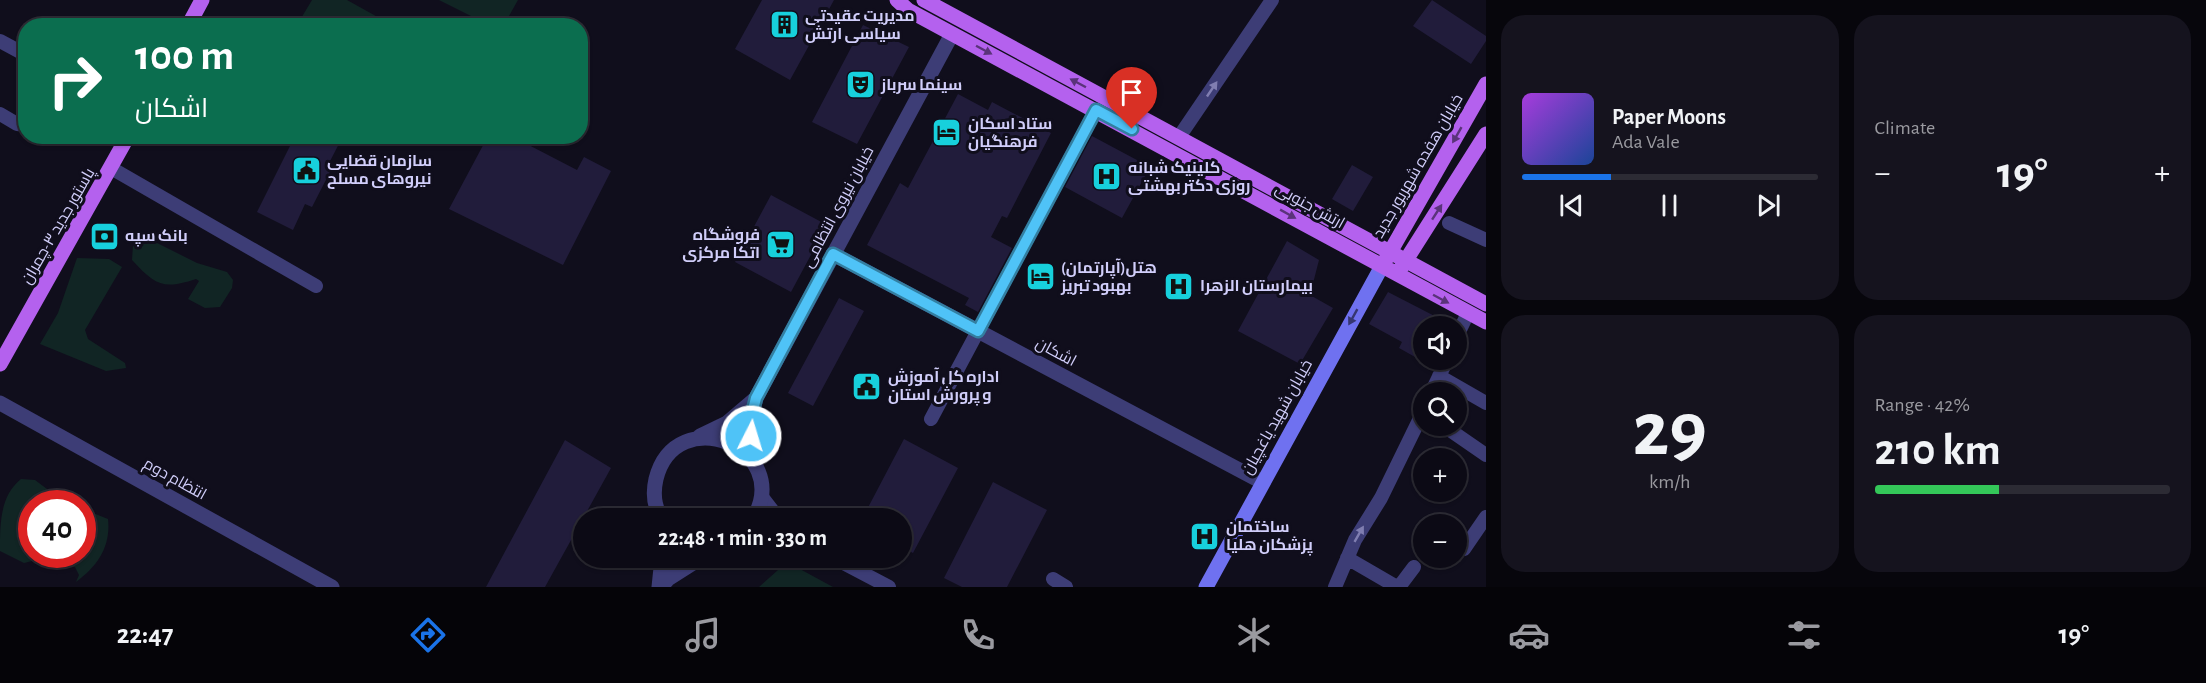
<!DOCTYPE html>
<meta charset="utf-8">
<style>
:root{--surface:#0c0a15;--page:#15131e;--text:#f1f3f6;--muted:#9a9aa0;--line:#2c2b34;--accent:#1a73e8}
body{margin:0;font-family:"Alegreya Sans",Cairo,sans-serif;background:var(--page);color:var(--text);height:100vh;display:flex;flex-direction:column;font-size:22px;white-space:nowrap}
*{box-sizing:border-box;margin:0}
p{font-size:20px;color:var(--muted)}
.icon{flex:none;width:33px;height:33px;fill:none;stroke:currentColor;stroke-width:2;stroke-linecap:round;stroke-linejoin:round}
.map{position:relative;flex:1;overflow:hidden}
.details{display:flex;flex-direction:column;gap:15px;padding:15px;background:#07060c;width:720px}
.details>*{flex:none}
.hud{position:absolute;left:18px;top:18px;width:570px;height:126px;border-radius:24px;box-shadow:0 2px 4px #0004,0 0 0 2px var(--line);background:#0b6e4f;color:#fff;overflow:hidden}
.buttons{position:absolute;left:1413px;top:316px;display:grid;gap:12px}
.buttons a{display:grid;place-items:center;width:54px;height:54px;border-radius:50%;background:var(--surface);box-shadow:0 2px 4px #0004,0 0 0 2px var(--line);font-size:30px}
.speed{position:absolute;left:18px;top:490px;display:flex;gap:12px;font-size:30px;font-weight:700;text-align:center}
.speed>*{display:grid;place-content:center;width:78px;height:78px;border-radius:50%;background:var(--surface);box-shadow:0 2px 4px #0004,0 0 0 2px var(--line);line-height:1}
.speed .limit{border:9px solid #d22;background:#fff;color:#111}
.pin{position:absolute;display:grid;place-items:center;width:51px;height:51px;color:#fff;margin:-62px -26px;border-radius:50% 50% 50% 0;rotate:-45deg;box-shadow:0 0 6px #0007}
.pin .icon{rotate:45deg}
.me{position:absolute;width:66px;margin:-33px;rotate:5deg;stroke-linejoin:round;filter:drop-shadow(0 0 4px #0008)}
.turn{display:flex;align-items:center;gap:21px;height:126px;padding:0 18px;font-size:27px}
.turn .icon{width:78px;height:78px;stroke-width:2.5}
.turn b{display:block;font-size:42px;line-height:51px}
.big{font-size:45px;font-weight:600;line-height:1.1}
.details .tile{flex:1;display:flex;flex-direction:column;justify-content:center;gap:9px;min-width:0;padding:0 21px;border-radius:24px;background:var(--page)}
.details .dial{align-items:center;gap:0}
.dial b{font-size:78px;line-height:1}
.song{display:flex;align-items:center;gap:18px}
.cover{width:72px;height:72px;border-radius:9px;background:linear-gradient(135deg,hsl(280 70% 55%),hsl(220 70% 35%))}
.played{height:6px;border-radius:3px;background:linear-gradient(90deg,var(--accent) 30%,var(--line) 30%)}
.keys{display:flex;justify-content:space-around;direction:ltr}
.heat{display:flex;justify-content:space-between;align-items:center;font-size:33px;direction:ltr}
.charge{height:9px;border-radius:4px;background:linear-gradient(90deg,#34c759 42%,var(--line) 0)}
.details .tiles{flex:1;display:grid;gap:15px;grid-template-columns:repeat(2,1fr)}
.trip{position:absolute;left:573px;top:508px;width:339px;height:60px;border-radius:30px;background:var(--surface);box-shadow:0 2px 4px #0004,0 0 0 2px var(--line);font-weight:600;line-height:60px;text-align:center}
.tab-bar{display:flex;height:96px;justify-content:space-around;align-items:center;background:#050408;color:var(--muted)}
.tab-bar .icon{width:42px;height:42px}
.tab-bar .selected{color:var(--accent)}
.tab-bar b{font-size:27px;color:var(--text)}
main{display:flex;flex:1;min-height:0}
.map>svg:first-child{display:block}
.green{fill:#112524}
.building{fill:#211c3b}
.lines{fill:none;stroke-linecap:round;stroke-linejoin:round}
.minor{stroke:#3d3d76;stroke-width:14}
.tertiary{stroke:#3d3d76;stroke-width:15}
.secondary{stroke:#6f71f0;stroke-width:15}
.primary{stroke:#b461ee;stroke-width:15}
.oneway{fill:#5a337a}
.oneway2{fill:#807eb1}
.oneway3{fill:#363671}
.route-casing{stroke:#337fa1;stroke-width:15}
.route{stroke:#4fc3f7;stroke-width:10}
.labels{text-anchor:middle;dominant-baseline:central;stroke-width:6;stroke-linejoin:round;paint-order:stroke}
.poi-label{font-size:16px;font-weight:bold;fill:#d1cefa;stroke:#100e1c;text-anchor:start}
.street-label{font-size:16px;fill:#d1cefa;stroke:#100e1c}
</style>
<main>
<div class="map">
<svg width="1486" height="587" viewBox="0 0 1486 587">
<rect width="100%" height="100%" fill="#100e1c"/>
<path class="green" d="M312 0H347L392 25H297Z
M439 0H518L504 25H489Z
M147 238 197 263 227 272 233 280 232 288 220 307 205 308 188 299 199 281 196 279C163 290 155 285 132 260L133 245Z
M77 258 109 259 122 267 85 330 88 339 125 363 126 368 106 371 40 344 58 313Z
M21 479 35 480 47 489 49 504H32V555H39L36 560 24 563 0 551C0 523 0 496 21 479Z
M83 509 108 519C111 546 98 566 76 582L79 575 75 567 58 568 44 563 42 555H82Z
M787 562 833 587H759Z"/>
<path class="building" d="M762 0H834L790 80 735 49Z
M1432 0 1486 36V41L1471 64 1413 26Z
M863 25 909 47 857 144 812 122Z
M958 94 988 110 992 102 1051 133 1007 218 1002 216 991 237 1012 248 978 312 965 305 969 298 867 245 900 183 908 188Z
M295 136H343L327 167 331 170 312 207 305 204 293 230 257 212Z
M488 136H523L521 141 577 170 584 157 611 171 563 265 449 209Z
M1092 136 1150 167 1122 218 1065 187Z
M1352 165 1373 177 1353 211 1332 199Z
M771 195 827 225 791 292 735 262Z
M1287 241 1319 260 1310 295 1333 308 1300 364 1238 331Z
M1388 292 1452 325 1451 327H1424V362L1399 348 1402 342 1369 324Z
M839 298 864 311 813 406 788 393Z
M904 439 958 468 913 553 902 547V519H862Z
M565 440 611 468 545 587H486Z
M993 482 1047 510 1007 587H962L944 578Z"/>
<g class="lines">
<path class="minor" d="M0 41 26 55
M0 114 17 124 26 125
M1179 137 1272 0
M111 168 316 286
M1449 223 1486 240
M1456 338 1468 313
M1439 376 1486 403
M1431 393 1447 360
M931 419 1096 110
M1444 426 1486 455
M762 497 779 519
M1464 549 1486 517
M834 558 889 587
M1347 558 1397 587
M1053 579 1066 587
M1335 587 1355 540 1381 498 1424 410
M1399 587 1414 567"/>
<path class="tertiary" d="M833 254 1262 482
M0 403 332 587
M700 436 727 423 754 400
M756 467 750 422 756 398 952 34
M662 519C654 507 653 492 656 479 676 400 795 448 753 519
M659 587 662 558
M661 587 668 579 701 558"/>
<path class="secondary" d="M1206 587 1382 266"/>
<path class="primary" d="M897 0 908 10 1486 322
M924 0 1486 304
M188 26 202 0
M1385 261 1486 84
M1401 268 1486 134
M0 364 128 136"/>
</g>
<defs><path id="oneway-solid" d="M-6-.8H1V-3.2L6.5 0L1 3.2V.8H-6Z" transform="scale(1.5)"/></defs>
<g class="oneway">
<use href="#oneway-solid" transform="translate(984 50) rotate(28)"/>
<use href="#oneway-solid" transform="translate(1078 83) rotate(-152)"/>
<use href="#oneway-solid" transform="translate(1457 135) rotate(120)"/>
<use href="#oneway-solid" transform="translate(1437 212) rotate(-57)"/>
<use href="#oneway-solid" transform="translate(1288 214) rotate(29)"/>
<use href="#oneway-solid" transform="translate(1441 299) rotate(28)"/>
</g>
<g class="oneway2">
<use href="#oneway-solid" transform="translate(1212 89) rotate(-56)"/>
<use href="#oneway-solid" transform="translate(1359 534) rotate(-60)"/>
</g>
<use class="oneway3" href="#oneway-solid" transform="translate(1353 317) rotate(119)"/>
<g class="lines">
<defs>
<path id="route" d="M751 436 750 422 756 398 833 254 978 331 1096 110 1132 129"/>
</defs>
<use href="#route" class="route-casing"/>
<use href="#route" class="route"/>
</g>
<defs>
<symbol id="building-square" viewBox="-11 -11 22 22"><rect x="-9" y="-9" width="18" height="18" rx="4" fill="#17d0dc" stroke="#100e1c"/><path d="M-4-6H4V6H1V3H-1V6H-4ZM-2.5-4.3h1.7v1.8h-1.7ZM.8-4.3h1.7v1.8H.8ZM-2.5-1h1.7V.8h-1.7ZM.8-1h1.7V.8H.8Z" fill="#111"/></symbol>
<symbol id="theatre-square" viewBox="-11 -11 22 22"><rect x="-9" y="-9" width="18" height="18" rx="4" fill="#17d0dc" stroke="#100e1c"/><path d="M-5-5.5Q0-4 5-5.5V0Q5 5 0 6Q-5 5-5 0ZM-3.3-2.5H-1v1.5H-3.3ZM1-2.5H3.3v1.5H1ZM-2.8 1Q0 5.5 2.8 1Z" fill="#111"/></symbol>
<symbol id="hotel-square" viewBox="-11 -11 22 22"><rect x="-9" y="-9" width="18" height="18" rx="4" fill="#17d0dc" stroke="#100e1c"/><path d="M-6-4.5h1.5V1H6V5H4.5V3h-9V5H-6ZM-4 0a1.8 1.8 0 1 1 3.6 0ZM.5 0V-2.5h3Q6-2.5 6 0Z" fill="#111"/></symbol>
<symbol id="civic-square" viewBox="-11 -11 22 22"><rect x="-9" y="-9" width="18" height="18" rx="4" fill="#17d0dc" stroke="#100e1c"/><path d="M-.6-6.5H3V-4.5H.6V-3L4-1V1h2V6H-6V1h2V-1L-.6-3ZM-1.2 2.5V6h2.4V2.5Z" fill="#111"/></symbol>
<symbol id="hospital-square" viewBox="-11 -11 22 22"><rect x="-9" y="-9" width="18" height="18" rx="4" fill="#17d0dc" stroke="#100e1c"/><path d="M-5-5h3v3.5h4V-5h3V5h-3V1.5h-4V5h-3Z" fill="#111"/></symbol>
<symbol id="bank-square" viewBox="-11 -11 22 22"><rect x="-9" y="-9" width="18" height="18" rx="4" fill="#17d0dc" stroke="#100e1c"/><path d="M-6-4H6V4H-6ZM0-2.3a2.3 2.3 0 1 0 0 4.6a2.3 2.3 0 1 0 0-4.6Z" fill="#111"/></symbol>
<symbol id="supermarket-square" viewBox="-11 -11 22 22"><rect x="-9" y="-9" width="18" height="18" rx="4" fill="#17d0dc" stroke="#100e1c"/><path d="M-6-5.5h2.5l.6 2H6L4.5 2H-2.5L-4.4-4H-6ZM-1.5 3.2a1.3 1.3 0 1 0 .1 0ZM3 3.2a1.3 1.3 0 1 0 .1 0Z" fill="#111"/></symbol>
</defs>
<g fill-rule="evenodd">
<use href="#building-square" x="768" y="8" width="33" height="33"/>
<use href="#theatre-square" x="844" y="68" width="33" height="33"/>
<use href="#hotel-square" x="930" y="116" width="33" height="33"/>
<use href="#civic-square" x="290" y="154" width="33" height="33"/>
<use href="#hospital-square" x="1090" y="160" width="33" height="33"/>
<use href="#bank-square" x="88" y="220" width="33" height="33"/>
<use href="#supermarket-square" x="764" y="228" width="33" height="33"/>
<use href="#hotel-square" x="1024" y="260" width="33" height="33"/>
<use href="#hospital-square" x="1162" y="270" width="33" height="33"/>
<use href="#civic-square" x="850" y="370" width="33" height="33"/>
<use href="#hospital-square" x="1188" y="520" width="33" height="33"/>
</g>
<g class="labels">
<g class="poi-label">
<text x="805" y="16">مدیریت عقیدتی<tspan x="805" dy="18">سیاسی ارتش</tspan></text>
<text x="881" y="85">سینما سرباز</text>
<text x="968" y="124">ستاد اسکان<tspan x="968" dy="18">فرهنگیان</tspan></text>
<text x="327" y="161">سازمان قضایی<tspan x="327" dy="18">نیروهای مسلح</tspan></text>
<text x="1128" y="168">کلینیک شبانه<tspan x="1128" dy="18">روزی دکتر بهشتی</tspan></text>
<text x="760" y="235" text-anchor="end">فروشگاه<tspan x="760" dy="18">اتکا مرکزی</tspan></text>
<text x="125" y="236">بانک سپه</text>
<text x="1061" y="268">هتل(آپارتمان)<tspan x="1061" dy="18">بهبود تبریز</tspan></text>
<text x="1200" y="286">بیمارستان الزهرا</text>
<text x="888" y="377">اداره کل آموزش<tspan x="888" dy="18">و پرورش استان</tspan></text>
<text x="1226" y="527">ساختمان<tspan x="1226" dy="18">پزشکان هلیا</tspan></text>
</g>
<g class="street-label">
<text transform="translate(1418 166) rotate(-60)">خیابان هفده شهریور جدید</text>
<text transform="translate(1310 206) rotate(29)">ارتش جنوبی</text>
<text transform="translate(838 207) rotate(-62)">خیابان نیروی انتظامی</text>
<text transform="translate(58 226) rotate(-60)">پاستور جدید ۳-چمران</text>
<text transform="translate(1056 352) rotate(28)">اشکان</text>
<text transform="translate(1277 417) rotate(-61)">خیابان شهید یاغچیان</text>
<text transform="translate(175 479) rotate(29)">انتظام دوم</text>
</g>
</g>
</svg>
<div class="buttons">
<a><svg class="icon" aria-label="sound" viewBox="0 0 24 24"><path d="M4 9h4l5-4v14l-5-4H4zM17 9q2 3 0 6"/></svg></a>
<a><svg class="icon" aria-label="search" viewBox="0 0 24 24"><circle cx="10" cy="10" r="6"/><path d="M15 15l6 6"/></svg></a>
<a>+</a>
<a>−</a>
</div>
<div class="speed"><div class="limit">40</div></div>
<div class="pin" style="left:1132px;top:129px;background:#d93025"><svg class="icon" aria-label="arrive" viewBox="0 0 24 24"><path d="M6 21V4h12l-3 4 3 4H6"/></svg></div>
<svg class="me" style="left:751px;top:436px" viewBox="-20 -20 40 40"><circle r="17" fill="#4fc3f7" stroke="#fff" stroke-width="3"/><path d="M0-11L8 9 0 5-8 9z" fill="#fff"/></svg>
<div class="trip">22:48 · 1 min · 330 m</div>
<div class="hud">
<div class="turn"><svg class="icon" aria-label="right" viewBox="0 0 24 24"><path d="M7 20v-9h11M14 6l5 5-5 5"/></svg><div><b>100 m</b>اشکان</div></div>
</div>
</div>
<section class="details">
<div class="tiles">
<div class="tile">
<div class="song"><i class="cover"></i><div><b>Paper Moons</b><p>Ada Vale</p></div></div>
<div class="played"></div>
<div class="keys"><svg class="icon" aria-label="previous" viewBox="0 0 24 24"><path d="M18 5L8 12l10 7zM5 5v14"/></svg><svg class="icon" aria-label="pause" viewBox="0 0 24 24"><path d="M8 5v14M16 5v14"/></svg><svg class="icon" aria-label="next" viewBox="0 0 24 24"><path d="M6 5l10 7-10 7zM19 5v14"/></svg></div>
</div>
<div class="tile"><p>Climate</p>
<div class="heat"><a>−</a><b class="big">19°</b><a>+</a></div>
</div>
<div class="tile dial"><b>29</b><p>km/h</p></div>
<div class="tile"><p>Range · 42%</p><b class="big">210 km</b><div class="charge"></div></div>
</div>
</section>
</main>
<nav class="tab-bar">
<b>22:47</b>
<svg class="icon selected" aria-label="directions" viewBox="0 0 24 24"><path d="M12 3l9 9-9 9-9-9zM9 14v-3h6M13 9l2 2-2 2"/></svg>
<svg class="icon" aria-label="music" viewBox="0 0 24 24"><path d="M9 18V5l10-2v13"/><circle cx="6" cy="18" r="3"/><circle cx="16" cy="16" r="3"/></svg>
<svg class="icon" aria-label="phone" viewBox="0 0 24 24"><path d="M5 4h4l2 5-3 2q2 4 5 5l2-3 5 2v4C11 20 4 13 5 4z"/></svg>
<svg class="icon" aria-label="climate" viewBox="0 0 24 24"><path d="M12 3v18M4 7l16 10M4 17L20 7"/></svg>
<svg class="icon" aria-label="car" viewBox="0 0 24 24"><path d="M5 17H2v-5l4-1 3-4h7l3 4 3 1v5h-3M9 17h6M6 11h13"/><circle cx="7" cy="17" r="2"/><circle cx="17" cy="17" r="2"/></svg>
<svg class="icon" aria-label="filters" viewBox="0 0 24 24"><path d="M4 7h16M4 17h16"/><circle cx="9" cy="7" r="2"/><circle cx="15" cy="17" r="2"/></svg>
<b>19°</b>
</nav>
